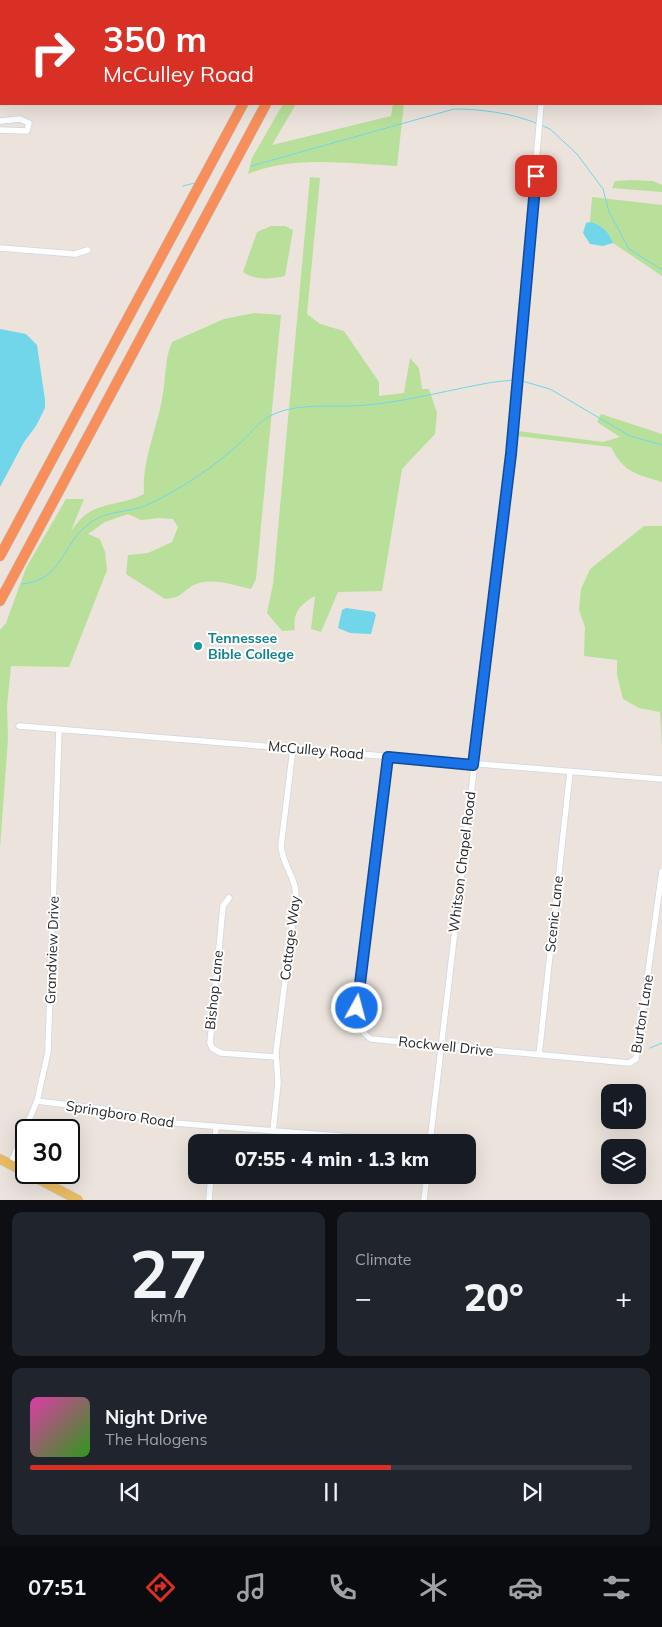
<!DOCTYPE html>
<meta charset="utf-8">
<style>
:root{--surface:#171b24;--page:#20242c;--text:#f1f3f6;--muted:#9ea1a6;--line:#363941;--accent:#d93025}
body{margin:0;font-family:Mulish,sans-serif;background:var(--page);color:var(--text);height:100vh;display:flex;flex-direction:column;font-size:19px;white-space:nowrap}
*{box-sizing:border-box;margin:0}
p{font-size:16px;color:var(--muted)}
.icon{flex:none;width:28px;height:28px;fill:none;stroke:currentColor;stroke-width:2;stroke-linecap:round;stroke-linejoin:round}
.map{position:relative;height:1200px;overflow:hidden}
.drawer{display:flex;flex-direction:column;gap:12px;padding:12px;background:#0d0f14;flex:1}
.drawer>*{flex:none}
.top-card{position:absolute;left:0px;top:0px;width:662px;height:105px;box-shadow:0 5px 20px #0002;background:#d93025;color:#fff;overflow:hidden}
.buttons{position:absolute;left:601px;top:1084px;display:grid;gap:10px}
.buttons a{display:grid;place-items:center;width:45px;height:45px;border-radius:10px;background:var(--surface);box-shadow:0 5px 20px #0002;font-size:25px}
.speed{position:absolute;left:15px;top:1119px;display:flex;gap:10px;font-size:25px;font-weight:700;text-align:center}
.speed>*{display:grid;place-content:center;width:65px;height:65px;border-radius:50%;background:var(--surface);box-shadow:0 5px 20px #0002;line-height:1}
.speed .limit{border:2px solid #111;border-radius:8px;background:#fff;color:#111}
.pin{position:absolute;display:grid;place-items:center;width:42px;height:42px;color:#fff;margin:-21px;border-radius:10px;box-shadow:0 2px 8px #0006}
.me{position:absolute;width:55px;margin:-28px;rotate:7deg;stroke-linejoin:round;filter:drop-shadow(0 0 4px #0008)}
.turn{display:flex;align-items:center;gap:18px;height:105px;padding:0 20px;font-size:22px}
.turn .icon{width:65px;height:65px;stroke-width:2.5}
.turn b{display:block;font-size:35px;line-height:42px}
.big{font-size:38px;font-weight:800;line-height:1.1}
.drawer .widget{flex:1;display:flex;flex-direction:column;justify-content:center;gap:8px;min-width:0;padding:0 18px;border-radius:10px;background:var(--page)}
.drawer .dial{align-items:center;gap:0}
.dial b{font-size:65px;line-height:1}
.song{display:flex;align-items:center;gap:15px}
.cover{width:60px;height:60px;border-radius:8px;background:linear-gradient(135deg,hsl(320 70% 55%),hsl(110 70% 35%))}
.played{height:5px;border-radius:2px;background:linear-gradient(90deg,var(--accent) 60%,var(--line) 60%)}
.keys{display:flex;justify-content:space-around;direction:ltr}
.heat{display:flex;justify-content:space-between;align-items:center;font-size:28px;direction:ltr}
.drawer .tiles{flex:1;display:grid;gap:12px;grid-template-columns:1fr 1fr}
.widget:last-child{grid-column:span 2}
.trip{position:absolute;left:188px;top:1134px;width:288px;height:50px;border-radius:10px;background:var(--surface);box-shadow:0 5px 20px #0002;font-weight:800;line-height:50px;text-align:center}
.menu{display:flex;height:80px;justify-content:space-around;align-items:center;background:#090b0e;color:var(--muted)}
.menu .icon{width:35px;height:35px}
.menu .current{color:var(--accent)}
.menu b{font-size:22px;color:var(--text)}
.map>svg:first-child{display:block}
.green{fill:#b9e09a}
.water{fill:#72d6ea}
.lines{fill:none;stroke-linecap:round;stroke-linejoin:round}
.stream{stroke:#72d6ea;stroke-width:1}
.minor-casing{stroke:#d1d6e2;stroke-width:7}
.primary-casing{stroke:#c3c3c3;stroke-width:10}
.motorway-casing{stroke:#c3c3c3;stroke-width:11}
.minor{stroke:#fff;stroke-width:5.5}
.primary{stroke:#ebbd60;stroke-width:9}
.motorway{stroke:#f88f5a;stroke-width:10}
.route-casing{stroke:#114b97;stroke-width:12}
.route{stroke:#1a73e8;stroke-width:9}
.culture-dot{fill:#0f9aa8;stroke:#fff;stroke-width:2}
.labels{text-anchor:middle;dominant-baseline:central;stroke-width:4;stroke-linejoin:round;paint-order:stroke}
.culture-label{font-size:14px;font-weight:bold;fill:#0d838f;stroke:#fff;text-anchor:start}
.street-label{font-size:14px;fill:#292929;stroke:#fff}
</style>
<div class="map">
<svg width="662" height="1200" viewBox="0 0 662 1200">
<rect width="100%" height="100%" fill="#ebe3dc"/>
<path class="green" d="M283 104H296L272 145 391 116 393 104H404L397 166C347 164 296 155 248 174L252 158Z
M310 177 320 178 307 314 320 324 344 331 379 382V396L404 393 410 358 419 368 422 389H429L437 413 435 434 402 469 382 591 338 592 321 632 311 629 315 596C301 604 292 612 295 630L282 631 267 613 273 584Z
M632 180 653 181 662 185V192L612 188 615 181Z
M592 197 662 205V276L613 243C610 233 600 224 590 222Z
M271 226H285L293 230 285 276C269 279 257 281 243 272L257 232Z
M254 313 281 315 256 579 251 589C234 585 208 576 192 586 179 594 183 597 165 599L126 574 128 555 148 553 172 542 178 527 173 519 160 518 141 520 128 514 105 522 88 534 100 539 105 552 107 570 69 667 11 666 7 706 8 739 0 848V630L6 623 26 568 66 499H84L71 531C76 525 81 517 88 513 105 502 126 504 144 494 142 461 156 432 162 399 166 380 164 360 172 342L224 319Z
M601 414 662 434V482C636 474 624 473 611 447L517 436 518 431 603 442 620 437 597 422Z
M644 526H662V746L660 712 639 708 623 699 617 675V660L584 656 585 627 579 610 581 589 590 569Z"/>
<path class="water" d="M590 222C601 224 610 233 613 243L603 246 590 244 583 233 586 223Z
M0 329 26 334 37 345 45 400V408L36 426 24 442 0 487Z
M346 608 374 612 376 615 371 634 350 633 338 628 342 610Z"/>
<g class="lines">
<path class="stream" d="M543 126 550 129 577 154 603 189 609 212 629 249 662 270
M251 166 454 109C480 109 511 113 536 123
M183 186 195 183
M522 381 550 389 630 436 662 445
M22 584C64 580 61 544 89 524 107 509 129 514 149 504 181 489 214 467 240 443 253 432 257 422 274 414 301 402 338 408 367 405 410 401 452 389 494 382L514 380
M650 1048 662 1043"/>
<defs>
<path id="minor" d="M127 1V0
M205 1 206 0
M549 1V0
M0 121 20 119 29 123 27 131 0 130
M0 248 75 254 88 250
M19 726 662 779
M388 757 357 1009C358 1022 359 1031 371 1039L629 1063 636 1059 662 871
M229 898 223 906 210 1043 212 1048 221 1053 276 1057
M539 1055 570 772
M37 1101 102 1109 174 1123 413 1142
M273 1131 278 1083 276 1052 296 896C296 877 282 864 281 846L293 748
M215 1142 216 1128
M430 1142 511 454 541 104
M10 1165 37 1101 48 1052 59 729
M209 1200 211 1175
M424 1200 427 1175"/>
<path id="primary" d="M0 1159 78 1200"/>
<path id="motorway" d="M299 1V0
M321 1 322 0
M0 556 243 104
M0 601 266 104"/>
</defs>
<use href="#minor" class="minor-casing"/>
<use href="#primary" class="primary-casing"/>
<use href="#motorway" class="motorway-casing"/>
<use href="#minor" class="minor"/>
<use href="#primary" class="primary"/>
<use href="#motorway" class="motorway"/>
</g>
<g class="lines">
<defs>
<path id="route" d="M357 1008 388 757 473 765 511 454 536 176"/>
</defs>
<use href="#route" class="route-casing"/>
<use href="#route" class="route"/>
</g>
<circle class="culture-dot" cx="198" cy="646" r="5"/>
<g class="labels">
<g class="culture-label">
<text x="208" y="638">Tennessee<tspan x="208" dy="16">Bible College</tspan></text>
</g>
<g class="street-label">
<text transform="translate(316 750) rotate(5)">McCulley Road</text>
<text transform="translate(462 862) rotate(-83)">Whitson Chapel Road</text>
<text transform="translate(554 914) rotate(-84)">Scenic Lane</text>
<text transform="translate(290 938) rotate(-83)">Cottage Way</text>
<text transform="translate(52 950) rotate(-88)">Grandview Drive</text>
<text transform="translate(214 990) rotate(-84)">Bishop Lane</text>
<text transform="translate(642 1014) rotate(-81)">Burton Lane</text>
<text transform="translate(446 1046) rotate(6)">Rockwell Drive</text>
<text transform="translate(120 1114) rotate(9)">Springboro Road</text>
</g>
</g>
</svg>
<div class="buttons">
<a><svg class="icon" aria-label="sound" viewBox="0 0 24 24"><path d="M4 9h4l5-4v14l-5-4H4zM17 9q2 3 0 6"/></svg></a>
<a><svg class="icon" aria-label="layers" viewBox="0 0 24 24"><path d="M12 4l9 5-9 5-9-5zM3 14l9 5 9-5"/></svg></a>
</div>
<div class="speed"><div class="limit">30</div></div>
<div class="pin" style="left:536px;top:176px;background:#d93025"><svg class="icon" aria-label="arrive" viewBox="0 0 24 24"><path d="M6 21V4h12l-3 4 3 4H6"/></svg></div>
<svg class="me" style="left:357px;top:1008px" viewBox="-20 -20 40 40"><circle r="17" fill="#1a73e8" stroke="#fff" stroke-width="3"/><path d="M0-11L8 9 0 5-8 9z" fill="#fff"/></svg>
<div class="trip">07:55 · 4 min · 1.3 km</div>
<div class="top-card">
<div class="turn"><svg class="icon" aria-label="right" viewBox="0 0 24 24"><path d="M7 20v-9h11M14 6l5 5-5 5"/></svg><div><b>350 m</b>McCulley Road</div></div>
</div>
</div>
<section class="drawer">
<div class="tiles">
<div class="widget dial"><b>27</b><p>km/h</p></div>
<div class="widget"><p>Climate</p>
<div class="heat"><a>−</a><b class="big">20°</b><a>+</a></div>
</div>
<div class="widget">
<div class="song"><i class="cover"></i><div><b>Night Drive</b><p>The Halogens</p></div></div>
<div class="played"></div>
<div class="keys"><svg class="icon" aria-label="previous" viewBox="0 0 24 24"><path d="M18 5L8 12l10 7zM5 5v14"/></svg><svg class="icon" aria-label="pause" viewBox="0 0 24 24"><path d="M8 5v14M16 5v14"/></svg><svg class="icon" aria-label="next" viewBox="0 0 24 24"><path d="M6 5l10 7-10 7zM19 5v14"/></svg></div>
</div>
</div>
</section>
<nav class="menu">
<b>07:51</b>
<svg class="icon current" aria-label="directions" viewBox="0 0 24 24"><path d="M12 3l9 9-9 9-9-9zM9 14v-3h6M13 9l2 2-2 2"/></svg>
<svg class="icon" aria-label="music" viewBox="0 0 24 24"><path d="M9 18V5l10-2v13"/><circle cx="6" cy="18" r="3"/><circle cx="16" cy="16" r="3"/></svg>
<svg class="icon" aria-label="phone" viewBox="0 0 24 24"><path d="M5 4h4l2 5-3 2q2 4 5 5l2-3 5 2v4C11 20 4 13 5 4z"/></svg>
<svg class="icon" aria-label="climate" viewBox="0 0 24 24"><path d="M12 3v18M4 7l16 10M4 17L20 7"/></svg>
<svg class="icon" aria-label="car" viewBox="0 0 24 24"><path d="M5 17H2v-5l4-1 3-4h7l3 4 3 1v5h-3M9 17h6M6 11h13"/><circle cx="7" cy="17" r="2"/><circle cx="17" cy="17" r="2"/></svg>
<svg class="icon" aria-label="filters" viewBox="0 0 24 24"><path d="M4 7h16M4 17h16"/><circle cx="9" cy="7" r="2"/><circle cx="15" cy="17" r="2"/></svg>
</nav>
